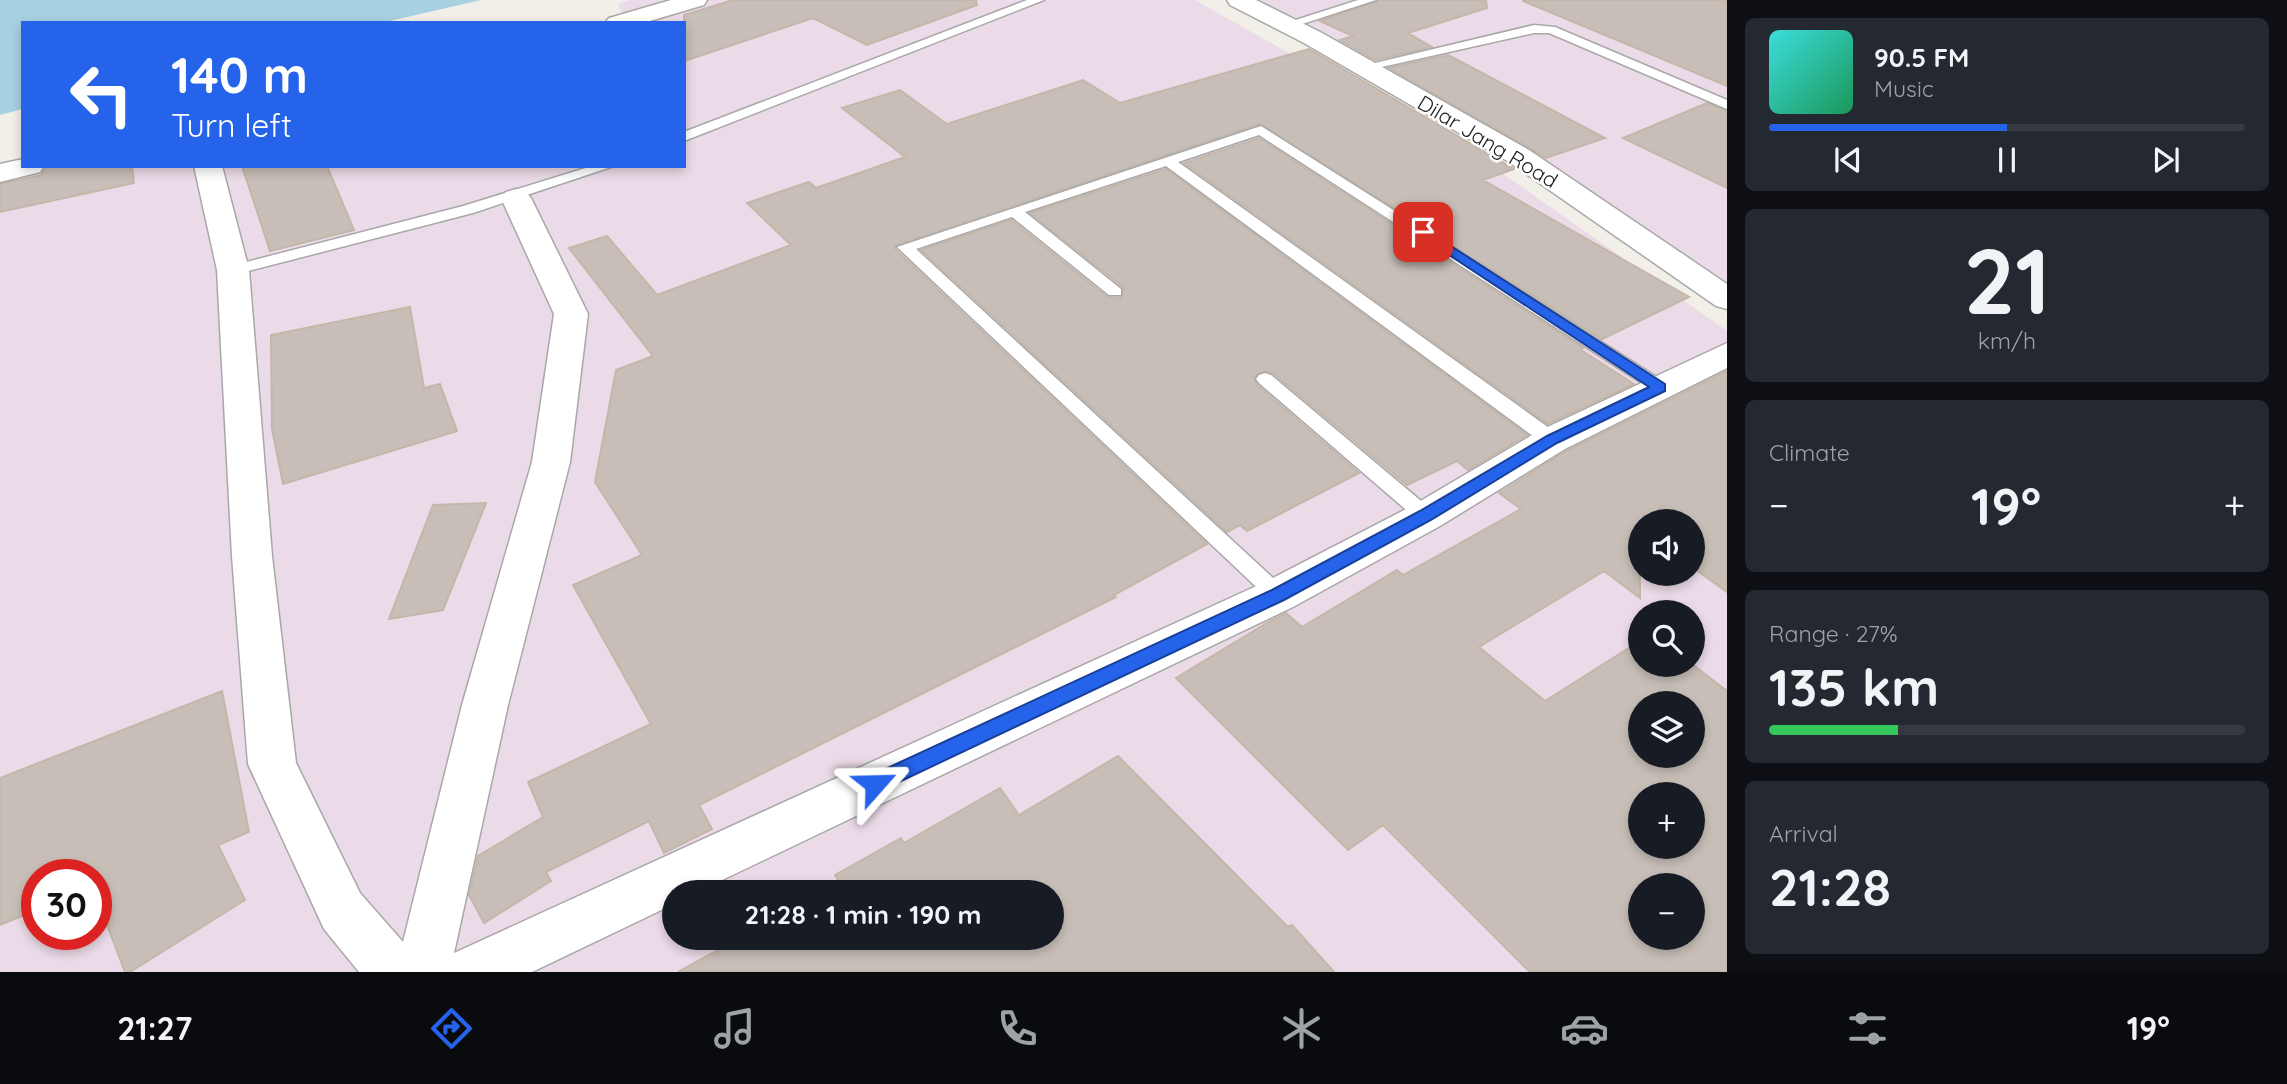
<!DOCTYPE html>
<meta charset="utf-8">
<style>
:root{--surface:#171b24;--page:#242831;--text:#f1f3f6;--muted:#9ea1a6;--line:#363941;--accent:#2563eb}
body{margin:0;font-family:Quicksand,sans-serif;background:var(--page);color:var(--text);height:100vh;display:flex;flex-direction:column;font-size:26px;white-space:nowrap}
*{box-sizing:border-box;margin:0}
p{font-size:23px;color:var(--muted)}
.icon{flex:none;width:38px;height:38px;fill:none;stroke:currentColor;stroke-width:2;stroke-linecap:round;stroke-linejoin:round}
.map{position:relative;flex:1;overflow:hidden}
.sheet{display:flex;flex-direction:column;gap:18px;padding:18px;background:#0d0f14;width:560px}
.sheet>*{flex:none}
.hud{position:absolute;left:21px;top:21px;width:665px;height:147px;border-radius:0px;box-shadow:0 4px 10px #0003;background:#2563eb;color:#fff;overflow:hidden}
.buttons{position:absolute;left:1628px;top:509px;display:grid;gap:14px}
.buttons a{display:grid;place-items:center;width:77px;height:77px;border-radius:50%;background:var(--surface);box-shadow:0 4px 10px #0003;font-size:35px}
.speed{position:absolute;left:21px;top:859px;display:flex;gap:14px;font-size:35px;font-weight:700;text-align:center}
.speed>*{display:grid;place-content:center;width:91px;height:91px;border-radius:50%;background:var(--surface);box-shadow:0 4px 10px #0003;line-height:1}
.speed .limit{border:10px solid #d22;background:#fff;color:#111}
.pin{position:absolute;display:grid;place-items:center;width:60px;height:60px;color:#fff;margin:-30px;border-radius:14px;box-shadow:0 4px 10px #0006}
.me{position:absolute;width:77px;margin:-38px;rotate:65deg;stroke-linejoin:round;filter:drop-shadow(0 0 5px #0008)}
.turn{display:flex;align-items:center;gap:24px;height:147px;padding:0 35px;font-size:32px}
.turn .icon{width:91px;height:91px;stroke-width:2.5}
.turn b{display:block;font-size:49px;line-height:60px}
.big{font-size:52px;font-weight:700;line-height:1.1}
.sheet .card{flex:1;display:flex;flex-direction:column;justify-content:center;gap:10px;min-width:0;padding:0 24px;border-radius:10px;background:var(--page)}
.sheet .dial{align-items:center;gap:0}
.dial b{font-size:91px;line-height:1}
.song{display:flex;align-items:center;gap:21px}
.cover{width:84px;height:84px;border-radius:10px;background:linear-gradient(135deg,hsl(180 70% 55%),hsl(150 70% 35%))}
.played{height:7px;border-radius:4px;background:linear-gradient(90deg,var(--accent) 50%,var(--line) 50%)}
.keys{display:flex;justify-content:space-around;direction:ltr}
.heat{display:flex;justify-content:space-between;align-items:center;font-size:38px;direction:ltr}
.charge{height:10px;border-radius:5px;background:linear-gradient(90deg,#34c759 27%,var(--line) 0)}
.trip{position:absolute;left:662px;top:880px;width:402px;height:70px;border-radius:35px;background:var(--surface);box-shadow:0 4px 10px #0003;font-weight:700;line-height:70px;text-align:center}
.menu{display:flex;height:112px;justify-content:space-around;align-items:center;background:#090b0e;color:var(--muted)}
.menu .icon{width:49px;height:49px}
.menu .active{color:var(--accent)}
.menu b{font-size:32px;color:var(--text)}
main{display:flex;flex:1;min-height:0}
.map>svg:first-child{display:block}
.industrial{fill:#ebdae7;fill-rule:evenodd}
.water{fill:#a7d0e0}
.building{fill:#c7beb7;stroke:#c4b7a9;stroke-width:2;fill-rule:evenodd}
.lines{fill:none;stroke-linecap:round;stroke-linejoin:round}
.service-casing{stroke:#a8a8a8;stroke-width:3}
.minor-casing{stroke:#a8a8a8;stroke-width:3}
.service{fill:#fff;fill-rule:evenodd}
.minor{fill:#fff;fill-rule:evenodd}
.route{fill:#2563eb;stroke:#184099;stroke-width:2}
.labels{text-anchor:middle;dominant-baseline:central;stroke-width:5;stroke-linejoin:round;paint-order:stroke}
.far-street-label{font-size:21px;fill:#212121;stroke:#fff}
</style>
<main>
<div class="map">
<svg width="1727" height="972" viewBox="0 0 1727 972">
<rect width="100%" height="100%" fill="#f2efe8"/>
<path class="industrial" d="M631 0H1195L1506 176 1727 331V972H0V183L75 166H684V23H627L618 4ZM1640 522H1692V574H1640ZM1640 612H1692V665H1640ZM1640 704H1692V756H1640ZM1640 794H1692V847H1640ZM37 875H96V934H37ZM1640 886H1692V938H1640ZM674 892H1052V938H674Z
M1250 0H1727V289Z"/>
<path class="water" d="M0 0H481L381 23H23V109L0 115Z"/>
<path class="building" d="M733 0H976L977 5 867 45 813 18 684 61V15Z
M1379 0H1486L1487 8 1408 33 1432 47 1375 60 1340 40 1353 36 1320 21Z
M1523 0H1727V86L1523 1Z
M1309 49 1514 169 1483 180 1689 297 1602 339 1260 124 896 245 895 249 1207 544 1114 595 1116 597 699 805 712 829 664 853 649 821 546 872 551 881 484 923 469 895 478 856 543 817 528 782 651 724 573 585 642 555 595 482 616 370 653 356 569 248 607 236 657 295 791 245 747 203 809 182 816 188 905 157 842 108 900 90 947 124 1083 80 1120 103Z
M1448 55 1605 138 1546 158 1389 68Z
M1707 103 1727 111V188L1623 138Z
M1259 138 1583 348 1581 350 1634 384 1548 424 1184 163Z
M46 166H132L134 183 0 212V184L41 175Z
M242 166H327L354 230 270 251Z
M1166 169 1527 435 1468 470 1457 461 1407 485 1273 373 1264 371 1254 377 1257 385 1359 473 1247 531 1240 525 1227 532 921 250 1011 220 1107 297 1121 298 1123 287 1030 213Z
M410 307 424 388 440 384 457 431 283 484 272 429 271 335Z
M1727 371V592L1692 567V522H1640V598L1604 571 1479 647 1545 701 1640 641V665L1692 664 1727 691V972H1530L1383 825 1348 850 1176 678 1265 624 1286 613 1302 627 1397 570 1403 575 1521 509 1499 493 1566 451ZM1640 704H1692V756H1640ZM1640 794H1692V847H1640ZM1640 886H1692V938H1640Z
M486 503 443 610 389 619 433 505Z
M222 691 249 832 218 845 245 900 130 972H125L96 896V875H37V910L0 925V778Z
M1118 756 1288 927 1292 925 1334 972H678L740 938H1052V892H823L840 883 835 875 901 838 904 843 1000 788 1019 815Z"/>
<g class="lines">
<defs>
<path id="service" d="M1027 0H1044L684 141V132Z
M1358 0H1376L1290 28 1280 25Z
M1534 25 1555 27 1727 100V109L1549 33H1534L1364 71 1358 67Z
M1261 126 1666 383 1669 387 1666 391H1654L1259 135 1178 162 1559 435 1561 440 1559 445H1545L1166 166 1025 212 1121 289V295H1109L1012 217 916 249 1285 589 1288 595 1285 601 1278 603 1271 601 897 247Z
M592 166H614L473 213 233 275 225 270 227 267 463 206Z
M1265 373 1271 375 1433 511 1436 516 1433 521H1419L1259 383 1256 379 1259 375Z"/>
<path id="minor" d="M671 0H707L704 5 643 23H605L609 18Z
M1227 0H1256L1322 33 1529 150 1727 284V309L1716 306 1509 162 1304 43 1230 5Z
M23 159V166H44L40 172 0 182V164Z
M194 166H222L249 270 272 556 296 763 360 893 403 942 462 705 532 462 554 314 501 198 506 192 516 189 526 192 531 198 588 314 570 462 508 705 454 953 1263 583 1412 506 1539 431 1727 343V368L1565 449 1440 526 1293 607 697 892H674V904L532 972H359L324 929 248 764 232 556 217 270Z"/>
</defs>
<use href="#service" class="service-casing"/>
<use href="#minor" class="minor-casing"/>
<use href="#service" class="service"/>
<use href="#minor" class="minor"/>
</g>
<path class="route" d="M1423 228 1665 384V391L1557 443 1431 520 1284 600 882 790 875 793 868 790 865 784 868 777 1272 590 1420 511 1547 436 1649 387 1419 235 1417 232Z"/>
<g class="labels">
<g class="far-street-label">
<text transform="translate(1488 141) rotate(31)">Dilar Jang Road</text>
</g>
</g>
</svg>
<div class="buttons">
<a><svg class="icon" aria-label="sound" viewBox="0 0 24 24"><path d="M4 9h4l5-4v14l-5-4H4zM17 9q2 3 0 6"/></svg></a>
<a><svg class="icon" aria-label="search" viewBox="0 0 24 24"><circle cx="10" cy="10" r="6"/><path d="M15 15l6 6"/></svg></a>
<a><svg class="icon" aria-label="layers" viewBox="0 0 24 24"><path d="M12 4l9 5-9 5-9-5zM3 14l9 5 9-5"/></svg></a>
<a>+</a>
<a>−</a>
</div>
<div class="speed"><div class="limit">30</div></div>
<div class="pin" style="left:1423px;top:232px;background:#d93025"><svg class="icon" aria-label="arrive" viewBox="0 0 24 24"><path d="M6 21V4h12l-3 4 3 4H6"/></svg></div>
<svg class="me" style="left:875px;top:784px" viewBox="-20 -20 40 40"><path d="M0-17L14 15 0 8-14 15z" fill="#2563eb" stroke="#fff" stroke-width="4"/></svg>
<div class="trip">21:28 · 1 min · 190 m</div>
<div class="hud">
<div class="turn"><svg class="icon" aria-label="left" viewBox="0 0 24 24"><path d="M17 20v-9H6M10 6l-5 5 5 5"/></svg><div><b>140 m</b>Turn left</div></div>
</div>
</div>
<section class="sheet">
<div class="card">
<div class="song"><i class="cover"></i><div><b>90.5 FM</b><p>Music</p></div></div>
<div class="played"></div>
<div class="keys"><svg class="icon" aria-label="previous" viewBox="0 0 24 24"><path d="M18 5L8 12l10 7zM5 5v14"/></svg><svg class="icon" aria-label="pause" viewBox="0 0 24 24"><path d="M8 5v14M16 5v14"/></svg><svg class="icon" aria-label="next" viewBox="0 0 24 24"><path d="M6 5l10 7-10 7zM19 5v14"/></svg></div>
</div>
<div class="card dial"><b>21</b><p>km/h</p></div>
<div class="card"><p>Climate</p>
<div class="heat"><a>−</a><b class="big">19°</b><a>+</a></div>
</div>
<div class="card"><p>Range · 27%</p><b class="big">135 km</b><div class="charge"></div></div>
<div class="card"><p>Arrival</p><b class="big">21:28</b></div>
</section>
</main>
<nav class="menu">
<b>21:27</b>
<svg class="icon active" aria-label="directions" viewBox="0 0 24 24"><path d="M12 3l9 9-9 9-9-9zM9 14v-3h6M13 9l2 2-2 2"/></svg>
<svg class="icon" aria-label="music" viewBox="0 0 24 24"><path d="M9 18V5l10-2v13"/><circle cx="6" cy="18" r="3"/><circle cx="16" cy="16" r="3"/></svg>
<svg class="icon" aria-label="phone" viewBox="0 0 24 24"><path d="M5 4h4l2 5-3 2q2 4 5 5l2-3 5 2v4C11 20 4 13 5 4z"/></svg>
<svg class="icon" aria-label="climate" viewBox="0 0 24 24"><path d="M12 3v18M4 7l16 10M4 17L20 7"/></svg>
<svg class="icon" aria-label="car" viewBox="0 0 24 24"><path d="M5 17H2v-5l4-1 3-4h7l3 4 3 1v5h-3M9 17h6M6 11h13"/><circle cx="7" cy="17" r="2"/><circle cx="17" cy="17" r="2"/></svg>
<svg class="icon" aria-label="filters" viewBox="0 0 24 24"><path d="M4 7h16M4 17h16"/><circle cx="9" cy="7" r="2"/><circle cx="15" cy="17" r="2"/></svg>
<b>19°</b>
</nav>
